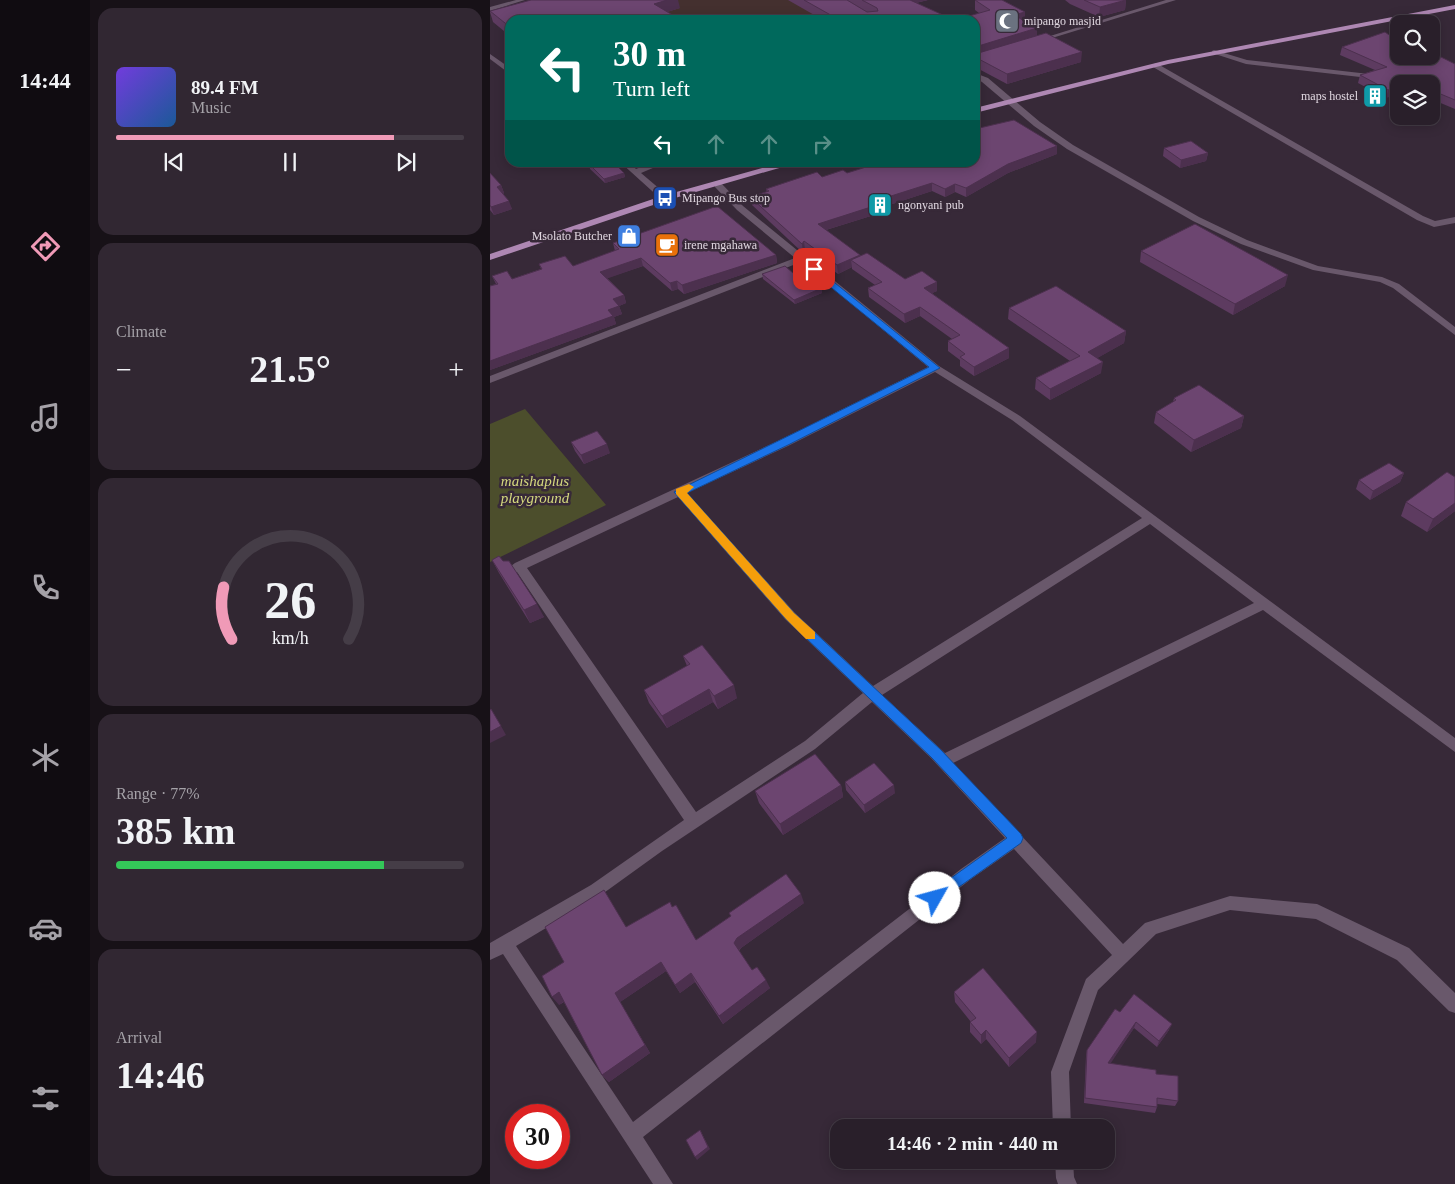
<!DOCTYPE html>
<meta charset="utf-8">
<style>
:root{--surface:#291f2a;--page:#312732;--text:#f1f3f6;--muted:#a5a2a8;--line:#453d47;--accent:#f09ab7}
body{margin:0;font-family:"Times New Roman",serif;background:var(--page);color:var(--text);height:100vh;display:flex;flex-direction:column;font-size:19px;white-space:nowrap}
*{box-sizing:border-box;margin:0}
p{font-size:16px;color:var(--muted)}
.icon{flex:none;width:28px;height:28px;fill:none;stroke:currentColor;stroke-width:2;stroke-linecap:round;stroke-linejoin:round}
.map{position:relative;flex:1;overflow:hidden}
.sheet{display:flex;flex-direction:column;gap:8px;padding:8px;background:#171117;width:400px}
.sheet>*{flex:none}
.guide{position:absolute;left:15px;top:15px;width:475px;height:152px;border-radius:15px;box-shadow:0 2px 12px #0003,0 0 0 1px var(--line);background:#00695c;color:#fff;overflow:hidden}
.controls{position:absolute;left:900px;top:15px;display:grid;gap:10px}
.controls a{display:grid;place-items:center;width:50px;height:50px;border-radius:10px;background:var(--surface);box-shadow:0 2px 12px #0003,0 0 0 1px var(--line);font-size:25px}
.speed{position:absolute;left:15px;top:1104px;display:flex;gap:10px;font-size:25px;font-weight:700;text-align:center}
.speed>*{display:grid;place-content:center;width:65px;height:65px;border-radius:50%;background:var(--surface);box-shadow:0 2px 12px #0003,0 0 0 1px var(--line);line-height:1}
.speed .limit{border:8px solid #d22;background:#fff;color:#111}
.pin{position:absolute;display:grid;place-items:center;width:42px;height:42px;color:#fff;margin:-21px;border-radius:10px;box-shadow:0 2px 8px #0006}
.me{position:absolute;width:55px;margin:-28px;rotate:52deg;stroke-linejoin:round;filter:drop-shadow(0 0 4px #0008)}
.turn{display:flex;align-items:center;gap:18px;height:105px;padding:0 25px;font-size:22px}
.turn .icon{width:65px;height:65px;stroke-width:2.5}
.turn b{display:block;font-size:35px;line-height:42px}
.lanes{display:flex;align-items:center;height:48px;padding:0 25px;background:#0003;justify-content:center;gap:25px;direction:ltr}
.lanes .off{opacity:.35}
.big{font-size:38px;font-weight:600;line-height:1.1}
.sheet .tile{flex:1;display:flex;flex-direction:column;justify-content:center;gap:8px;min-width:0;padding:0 18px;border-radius:15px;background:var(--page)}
.sheet .dial{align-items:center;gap:0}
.dial svg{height:130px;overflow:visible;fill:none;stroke:var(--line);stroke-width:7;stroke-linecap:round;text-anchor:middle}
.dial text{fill:var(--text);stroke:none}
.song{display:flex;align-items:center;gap:15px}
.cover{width:60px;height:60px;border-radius:8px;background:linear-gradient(135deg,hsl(260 70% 55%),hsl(210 70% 35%))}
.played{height:5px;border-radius:2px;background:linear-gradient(90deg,var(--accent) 80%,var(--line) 80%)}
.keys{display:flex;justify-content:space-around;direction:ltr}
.heat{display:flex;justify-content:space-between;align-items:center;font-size:28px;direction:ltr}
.charge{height:8px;border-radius:4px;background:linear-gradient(90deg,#34c759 77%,var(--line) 0)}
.trip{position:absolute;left:340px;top:1119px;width:285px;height:50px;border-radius:15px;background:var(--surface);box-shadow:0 2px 12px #0003,0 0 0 1px var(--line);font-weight:600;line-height:50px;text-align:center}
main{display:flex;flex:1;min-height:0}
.menu{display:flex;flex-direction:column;width:90px;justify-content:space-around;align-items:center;background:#100c11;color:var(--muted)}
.menu .icon{width:35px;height:35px}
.menu .on{color:var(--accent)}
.menu b{font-size:22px;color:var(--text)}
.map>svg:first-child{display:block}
.education{fill:#44302f}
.green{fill:#4c4e2c}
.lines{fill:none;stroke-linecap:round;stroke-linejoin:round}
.service{fill:#69586b;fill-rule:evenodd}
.minor{fill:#69586b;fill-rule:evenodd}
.trunk{fill:#ae87b3;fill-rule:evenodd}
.wall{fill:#5d3b60}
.shaded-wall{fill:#4c304e}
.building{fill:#6c4570;stroke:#4c304e}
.route{fill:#1a73e8;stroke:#114b97}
.slow{fill:#f59e0b}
.labels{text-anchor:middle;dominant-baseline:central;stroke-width:5;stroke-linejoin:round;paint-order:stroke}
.far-poi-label{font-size:12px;fill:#e0d7e0;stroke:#372938;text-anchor:start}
.park-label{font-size:15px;font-style:italic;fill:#d4d87e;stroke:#372938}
</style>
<main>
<nav class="menu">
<b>14:44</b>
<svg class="icon on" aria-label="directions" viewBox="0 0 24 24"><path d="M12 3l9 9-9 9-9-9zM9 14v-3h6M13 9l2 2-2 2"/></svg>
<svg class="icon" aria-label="music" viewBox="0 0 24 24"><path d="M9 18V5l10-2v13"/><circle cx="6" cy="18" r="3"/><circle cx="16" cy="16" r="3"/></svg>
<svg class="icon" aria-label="phone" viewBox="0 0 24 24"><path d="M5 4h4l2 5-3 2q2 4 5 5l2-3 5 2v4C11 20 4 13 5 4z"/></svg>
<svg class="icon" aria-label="climate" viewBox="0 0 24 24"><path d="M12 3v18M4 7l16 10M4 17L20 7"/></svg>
<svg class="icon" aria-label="car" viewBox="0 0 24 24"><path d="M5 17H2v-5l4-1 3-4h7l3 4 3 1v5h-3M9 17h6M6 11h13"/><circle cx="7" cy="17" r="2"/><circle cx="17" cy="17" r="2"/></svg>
<svg class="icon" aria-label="filters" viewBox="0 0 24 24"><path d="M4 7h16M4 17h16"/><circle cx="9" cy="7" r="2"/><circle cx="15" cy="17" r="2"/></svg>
</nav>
<section class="sheet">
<div class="tile">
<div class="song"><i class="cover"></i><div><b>89.4 FM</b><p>Music</p></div></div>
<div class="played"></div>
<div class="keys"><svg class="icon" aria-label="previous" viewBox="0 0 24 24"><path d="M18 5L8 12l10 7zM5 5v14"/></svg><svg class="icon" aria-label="pause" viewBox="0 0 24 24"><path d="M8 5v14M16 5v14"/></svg><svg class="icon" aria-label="next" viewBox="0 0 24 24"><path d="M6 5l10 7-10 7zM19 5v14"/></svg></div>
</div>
<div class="tile"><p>Climate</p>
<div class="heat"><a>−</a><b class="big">21.5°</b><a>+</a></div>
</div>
<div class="tile dial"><svg viewBox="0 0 100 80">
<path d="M14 69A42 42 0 1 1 86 69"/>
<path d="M14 69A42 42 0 0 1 9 37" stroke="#f09ab7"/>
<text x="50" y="56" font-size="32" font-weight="700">26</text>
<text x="50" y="72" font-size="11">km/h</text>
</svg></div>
<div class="tile"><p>Range · 77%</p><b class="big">385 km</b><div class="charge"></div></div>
<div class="tile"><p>Arrival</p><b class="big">14:46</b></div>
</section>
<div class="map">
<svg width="965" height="1184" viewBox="0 0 965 1184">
<rect width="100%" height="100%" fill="#372938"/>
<path class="education" d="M184 0H340L378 20H112Z"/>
<path class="green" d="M35 409 116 505 0 562V424Z"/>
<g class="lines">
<path class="service" d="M26 0H35L0 11V7Z
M724 50 757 60 879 74 882 76 879 78 756 64 722 53V51Z"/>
<path class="minor" d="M676 0H686L549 42 544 41Z
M0 54 20 68V74L0 59Z
M666 63 933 216 945 221 965 217V223L944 227 927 220 663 67 662 65Z
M485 73 498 78 550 122 583 145 709 217 757 240 828 266 892 277 909 284 965 327V335L903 288 890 282 823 270 751 244 703 221 577 149 544 126 492 82 485 78Z
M130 162H139L146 169 164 162H177L151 173 178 196V200H172Z
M225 183H231L253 206 449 366 530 416 965 738V752L773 610 463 763 633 944 655 923 740 896 827 904 919 948 965 993V1013L959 1011 907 960 826 919 740 910 666 934 608 990 579 1072 581 1128H563L561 1072 596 979 622 955 524 849 481 879 153 1137 183 1184H163L13 954 0 960V943L101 885 194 820 27 572H19L17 569 25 563 290 440 438 367 311 262 0 383V376L305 258 247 210 225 187ZM445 372 522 420 652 518 383 686 305 613 197 493 298 446ZM188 497 295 619 373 693 315 741 206 812 37 568ZM660 524 764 603 455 753 392 695ZM382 702 441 758 515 838 471 869 143 1122 26 946 111 895 172 851 325 749Z
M565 1160H583L584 1177 587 1184H568L566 1178Z"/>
<path class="trunk" d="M965 5V9L678 64 485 113V108L678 60Z
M294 162H310L178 200 0 260V254L172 196Z"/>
</g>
<path class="wall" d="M298 0H438L426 3 464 20H333Z
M485 0 535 12V21L547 28V35L591 62 517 84 485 67V20L489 13 485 10Z
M575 0H636L635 10 609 17 580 4Z
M190 8 177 12 186 17V20H20V36L3 22 0 12V11Z
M902 37 943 49 949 57 965 64V109L941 99V84H909L896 98 868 83 870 75 885 70 850 55 852 47Z
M674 148 718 153 716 161 690 168 673 156Z
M567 154 518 173 476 197 465 192 455 197 442 191 384 210V215L336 230 371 256 415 279 447 291 442 293 519 358 484 376 470 366V360L458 351V341L462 339 430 316 415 323 379 297 378 288 385 285 362 269V267L348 274 315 250 313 253 262 205 260 197 277 192 276 189 332 177 357 173Z
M99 164 134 173 135 177 115 183 100 169Z
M0 173 11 185 14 193 13 194 22 209 4 215 0 210Z
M123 243 286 255 287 263 194 294 188 289 182 291 153 266 117 278 134 295 136 303 129 306 132 314 124 317 126 324 0 370V286L6 284 2 276 22 279 51 269 49 264 83 266 125 251Z
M651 251 795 286 743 315 650 262Z
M303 273 332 293 305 304 273 279 272 274Z
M519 308 636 331 634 343 607 358 611 373 560 400 545 389 546 378 580 361 518 319Z
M684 398 754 416 751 428 701 452 664 423 666 412 683 402Z
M81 442 120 453 94 464 85 451Z
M914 473 910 482 880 500 866 489 869 480Z
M965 477V511L937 532 911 516 916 502Z
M2 560 54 617 40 623 9 573Z
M193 656 247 698 228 709 223 702 177 728 159 703 154 690 197 666Z
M355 782 405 793 375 813 356 790Z
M351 785 353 797 293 835 269 803 265 791Z
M314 903 251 948 249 951 262 970 280 988 233 1024 205 982 190 993 176 971 130 1002 160 1053 119 1082 112 1075 74 1002 69 1005 136 927 206 940 241 916 239 913Z
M464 992 546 1042 519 1067 496 1039 491 1044 480 1032V1022H481L465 1002Z
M630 1012 679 1030 667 1047 644 1028 620 1063 666 1074 688 1101 685 1106 667 1104V1107L665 1113 594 1103 596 1056 597 1050Z"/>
<path class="shaded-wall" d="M177 0H188L190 8 167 15 164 4Z
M411 0H438L412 6Z
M636 0 635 10 609 17 610 7Z
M535 12V22L524 15Z
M186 17V20H178Z
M547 28V38L485 57V47Z
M592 52 591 62 517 84V74Z
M951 52 948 60 945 54Z
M909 87V94L896 98 898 90Z
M567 146V154L518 173 476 197V188L518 164Z
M718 153 716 161 690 168 691 160Z
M134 173 135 177 115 183 114 179Z
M442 183V191L384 210V215L329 232 328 224 379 203Z
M465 184V192L455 197V189Z
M11 185 14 193 9 195 7 187Z
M19 201 22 209 4 215 1 207Z
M314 241 315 250 313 253 312 244Z
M286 255 287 263 194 294 192 285Z
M370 255 371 263 361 260 362 267 348 274 347 265Z
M151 258 153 266 113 280 110 272Z
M798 275 795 286 743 315 745 304Z
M187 281 188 289 182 291 180 283Z
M447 282V291L434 297V288Z
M332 288V293L305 304 304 300Z
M134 295 136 303 129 306 132 314 124 317 126 324 0 370V361L118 310 123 299Z
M430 307V316L415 323 414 314Z
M636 331 634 343 597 364 598 352Z
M519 348V358L484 376V367Z
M613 362 611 373 560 400V389Z
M754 416 751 428 701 452 704 440Z
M117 444 120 453 94 464 91 455Z
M914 473 910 482 880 500 883 491Z
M965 503V511L937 532 943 519Z
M47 604 54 617 40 623 34 610Z
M244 685 247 698 228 709 224 696Z
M219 689 223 702 177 728 172 716Z
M11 726 16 735 0 743V732Z
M351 785 353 797 293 835 290 824Z
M404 785 405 793 375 813 374 805Z
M311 894 314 903 251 948 247 952 244 943 247 938Z
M171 962 176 971 130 1002 160 1053 119 1082 112 1075 125 993Z
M201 973 205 982 190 993 185 985Z
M276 980 280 988 233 1024 229 1016Z
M69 992 76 1000 69 1005 62 997Z
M646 1022 644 1028 617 1069 618 1063Z
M682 1024 679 1030 667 1047 669 1041Z
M496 1030V1039L491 1044V1035Z
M547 1032 546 1042 519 1067V1058Z
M210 1130 220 1149 207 1160 205 1157Z"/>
<path class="building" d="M41 0H177L164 4 186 17 178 20H179H74L70 18 63 20H20V27L0 11Z
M314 0H357L377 12 388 11 387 8 372 0H420L464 20H338L346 18Z
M485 0H512L535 12 524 15 547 28 485 47V20H465L500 10Z
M594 0H636L610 7Z
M895 32 902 37 909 34V56H941V48L951 52 945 54 965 64V100L941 90V84H927L924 82 919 84H909V87L898 90 870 75 897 67 852 47Z
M556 33 592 52 517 74 485 57V54Z
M524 120 567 146 518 164 476 188 465 184 455 189 442 183 379 203 384 206 328 224 370 255 347 265 314 241 312 244 260 197 279 191 276 189 327 172 332 177 353 170 357 173 392 162H485V129Z
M701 141 718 153 691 160 674 148Z
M105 162H123L134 173 114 179 99 164Z
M0 173 11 185 7 187 19 201 1 207 0 205Z
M227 206 286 255 192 285 187 281 180 283 151 258 110 272 134 295 123 299 129 306 118 310 123 316 0 361V286L8 284 2 276 17 271 22 279 52 269 49 264 75 256 83 266 129 249 123 243Z
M705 224 798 275 745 304 651 251Z
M377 253 415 279 432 271 447 282 434 288 519 348 484 367 470 357 475 354 458 341 470 335 430 307 414 314 378 288 392 282 361 260Z
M295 266 303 273 308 268 332 288 304 300 272 274Z
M566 286 636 331 598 352 613 362 560 389 546 378 590 356 519 308Z
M709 385 754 416 704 440 666 412 686 400 684 398Z
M107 431 117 444 91 455 81 442Z
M899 463 914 473 883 491 869 480Z
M957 472 965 477V503L943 519 916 502Z
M9 556 13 561H19L47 604 34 610 2 560Z
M212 645 244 685 224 696 219 689 172 716 154 690 200 664 193 656Z
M1 709 11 726 0 732V710Z
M325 754 351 785 290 824 265 791Z
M384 763 404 785 374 805 355 782Z
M296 874 311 894 247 938 244 943 262 970 267 967 276 980 229 1016 201 973 185 985 171 962 125 993 155 1045 112 1075 69 992 62 997 52 976 74 962 55 927 114 890 136 927 180 902 182 907 186 905 206 940 241 916 239 913Z
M493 968 547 1032 519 1058 496 1030 491 1035 480 1022 486 1018 464 992Z
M644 994 682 1024 669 1041 646 1022 618 1063 666 1070V1074L688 1076V1101L667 1098V1107L595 1098 597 1050 625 1009 630 1012Z
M210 1130 218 1147 205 1157 196 1140Z"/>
<path class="route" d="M324 266 450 368 298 445 197 493 304 613 451 750 531 834 533 838 531 843 445 904 440 902 438 898 440 893 517 838 442 758 296 619 184 492 439 367 321 271 320 269Z"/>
<path class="slow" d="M199 484 204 487 197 493 304 613 325 632V639H316L296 619 186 494V489Z"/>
<defs>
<symbol id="mosque-square" viewBox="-11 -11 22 22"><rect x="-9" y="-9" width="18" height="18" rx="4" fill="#6b7280" stroke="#372938"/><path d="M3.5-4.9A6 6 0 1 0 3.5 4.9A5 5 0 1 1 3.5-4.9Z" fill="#fff"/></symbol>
<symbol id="building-square" viewBox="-11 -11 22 22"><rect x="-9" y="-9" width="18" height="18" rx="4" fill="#0f9aa8" stroke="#372938"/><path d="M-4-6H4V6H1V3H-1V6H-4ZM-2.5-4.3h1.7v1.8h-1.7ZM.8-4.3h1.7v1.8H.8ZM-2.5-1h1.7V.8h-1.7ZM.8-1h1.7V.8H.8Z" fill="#fff"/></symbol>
<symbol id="bus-square" viewBox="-11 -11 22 22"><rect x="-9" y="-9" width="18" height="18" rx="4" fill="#1a4fb4" stroke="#372938"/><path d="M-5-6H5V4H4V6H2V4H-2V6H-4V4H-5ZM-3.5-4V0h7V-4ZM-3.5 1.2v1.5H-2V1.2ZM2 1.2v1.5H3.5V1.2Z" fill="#fff"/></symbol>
<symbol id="shop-square" viewBox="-11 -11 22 22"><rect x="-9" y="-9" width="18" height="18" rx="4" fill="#3f7fe0" stroke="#372938"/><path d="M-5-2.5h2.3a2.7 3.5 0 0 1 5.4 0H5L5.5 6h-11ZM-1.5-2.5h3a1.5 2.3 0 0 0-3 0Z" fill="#fff"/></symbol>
<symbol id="cafe-square" viewBox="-11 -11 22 22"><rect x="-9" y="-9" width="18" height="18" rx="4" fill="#e8710a" stroke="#372938"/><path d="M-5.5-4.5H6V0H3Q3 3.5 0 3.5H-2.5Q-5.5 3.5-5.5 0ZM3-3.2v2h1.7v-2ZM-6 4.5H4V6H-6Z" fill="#fff"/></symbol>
</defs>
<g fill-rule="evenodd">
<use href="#mosque-square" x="503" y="7" width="28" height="28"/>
<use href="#building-square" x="871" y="82" width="28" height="28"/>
<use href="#bus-square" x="161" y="184" width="28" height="28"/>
<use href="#building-square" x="376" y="191" width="28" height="28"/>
<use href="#shop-square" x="125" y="222" width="28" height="28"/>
<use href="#cafe-square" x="163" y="231" width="28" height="28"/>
</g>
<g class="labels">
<g class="far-poi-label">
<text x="534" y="21">mipango masjid</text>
<text x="868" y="96" text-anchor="end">maps hostel</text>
<text x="192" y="198">Mipango Bus stop</text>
<text x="408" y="205">ngonyani pub</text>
<text x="122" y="236" text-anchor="end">Msolato Butcher</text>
<text x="194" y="245">irene mgahawa</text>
</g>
<g class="park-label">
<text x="45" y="481">maishaplus<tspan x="45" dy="17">playground</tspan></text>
</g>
</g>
</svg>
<div class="controls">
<a><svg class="icon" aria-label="search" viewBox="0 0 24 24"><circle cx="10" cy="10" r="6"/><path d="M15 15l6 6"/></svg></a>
<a><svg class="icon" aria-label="layers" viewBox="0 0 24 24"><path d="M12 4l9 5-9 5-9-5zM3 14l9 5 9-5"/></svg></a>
</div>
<div class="speed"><div class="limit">30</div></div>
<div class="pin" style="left:324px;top:269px;background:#d93025"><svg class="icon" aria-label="arrive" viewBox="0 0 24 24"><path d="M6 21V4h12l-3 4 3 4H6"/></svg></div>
<svg class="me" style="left:445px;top:898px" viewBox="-20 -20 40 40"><circle r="19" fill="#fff"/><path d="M0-13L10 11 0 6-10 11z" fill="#1a73e8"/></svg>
<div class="trip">14:46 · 2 min · 440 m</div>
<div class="guide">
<div class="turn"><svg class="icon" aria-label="left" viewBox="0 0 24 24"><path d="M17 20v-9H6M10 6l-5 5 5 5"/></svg><div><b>30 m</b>Turn left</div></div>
<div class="lanes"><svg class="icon" aria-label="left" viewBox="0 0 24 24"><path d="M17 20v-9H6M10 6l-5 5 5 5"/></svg><svg class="icon off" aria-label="ahead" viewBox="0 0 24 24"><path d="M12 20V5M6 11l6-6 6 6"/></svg><svg class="icon off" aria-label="ahead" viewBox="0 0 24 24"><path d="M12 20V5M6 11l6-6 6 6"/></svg><svg class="icon off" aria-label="right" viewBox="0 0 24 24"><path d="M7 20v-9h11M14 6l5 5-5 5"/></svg></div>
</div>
</div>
</main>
